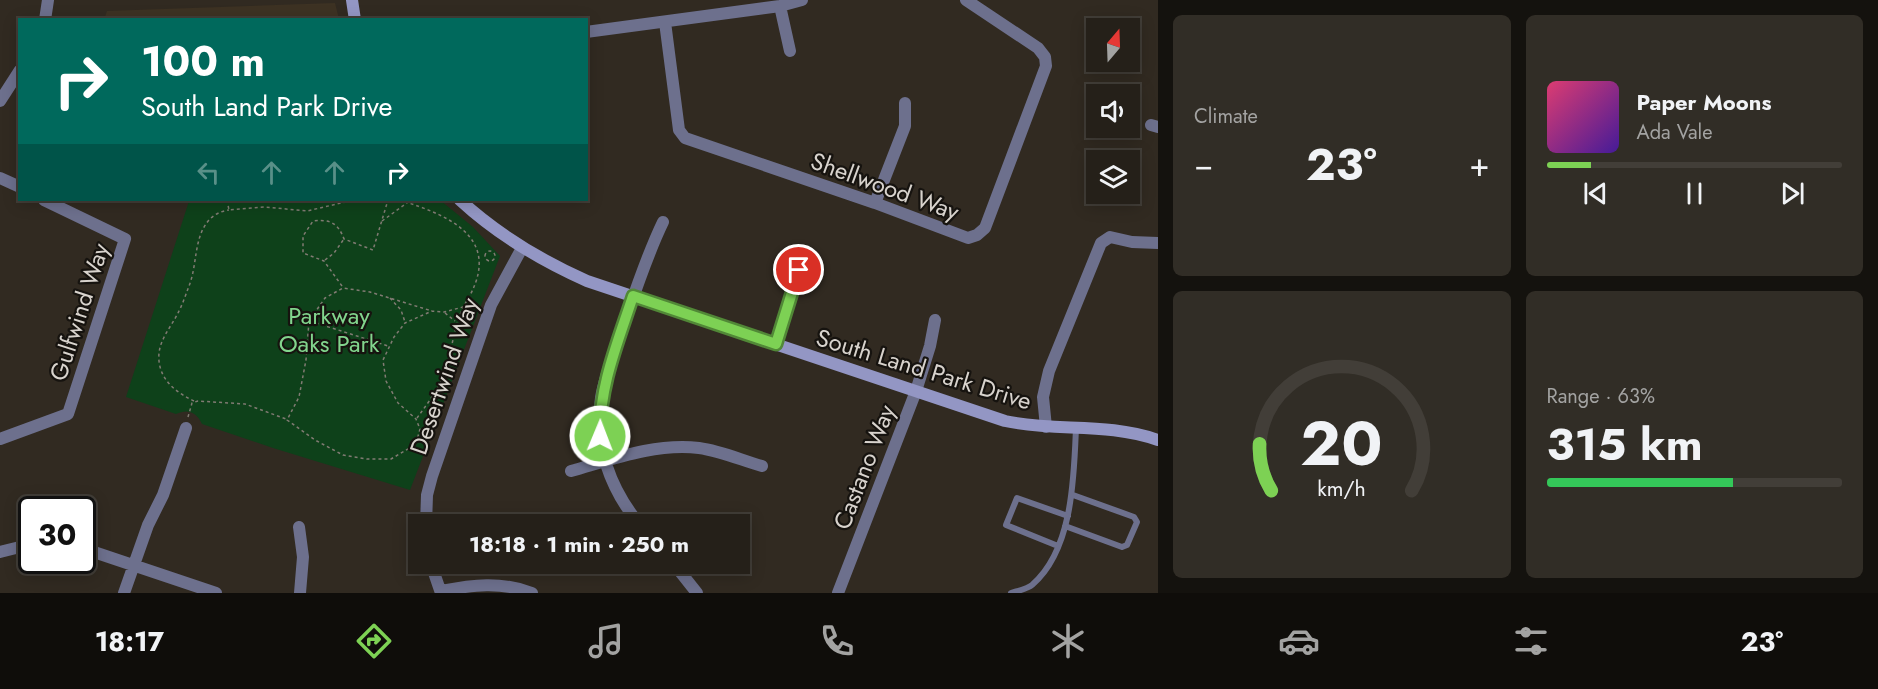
<!DOCTYPE html>
<meta charset="utf-8">
<style>
:root{--surface:#252019;--page:#312d26;--text:#f1f3f6;--muted:#a3a3a2;--line:#423e38;--accent:#7dd154}
body{margin:0;font-family:Jost,sans-serif;background:var(--page);color:var(--text);height:100vh;display:flex;flex-direction:column;font-size:22px;white-space:nowrap}
*{box-sizing:border-box;margin:0}
p{font-size:20px;color:var(--muted)}
.icon{flex:none;width:33px;height:33px;fill:none;stroke:currentColor;stroke-width:2;stroke-linecap:round;stroke-linejoin:round}
.map{position:relative;flex:1;overflow:hidden}
.details{display:flex;flex-direction:column;gap:15px;padding:15px;background:#14120e;width:720px}
.details>*{flex:none}
.guide{position:absolute;left:18px;top:18px;width:570px;height:183px;border-radius:0px;box-shadow:0 3px 15px #0003,0 0 0 2px var(--line);background:#00695c;color:#fff;overflow:hidden}
.needle{width:39px;rotate:19deg}
.controls{position:absolute;left:1086px;top:18px;display:grid;gap:12px}
.controls a{display:grid;place-items:center;width:54px;height:54px;border-radius:0px;background:var(--surface);box-shadow:0 3px 15px #0003,0 0 0 2px var(--line);font-size:30px}
.speed{position:absolute;left:18px;top:496px;display:flex;gap:12px;font-size:30px;font-weight:700;text-align:center}
.speed>*{display:grid;place-content:center;width:78px;height:78px;border-radius:50%;background:var(--surface);box-shadow:0 3px 15px #0003,0 0 0 2px var(--line);line-height:1}
.speed .limit{border:3px solid #111;border-radius:9px;background:#fff;color:#111}
.pin{position:absolute;display:grid;place-items:center;width:51px;height:51px;color:#fff;margin:-26px;border:3px solid #fff;border-radius:50%;box-shadow:0 2px 6px #0007}
.me{position:absolute;width:66px;margin:-33px;rotate:1deg;stroke-linejoin:round;filter:drop-shadow(0 0 4px #0008)}
.turn{display:flex;align-items:center;gap:21px;height:126px;padding:0 24px;font-size:27px}
.turn .icon{width:78px;height:78px;stroke-width:2.5}
.turn b{display:block;font-size:42px;line-height:51px}
.lanes{display:flex;align-items:center;height:57px;padding:0 24px;background:#0003;justify-content:center;gap:30px;direction:ltr}
.lanes .off{opacity:.35}
.big{font-size:45px;font-weight:700;line-height:1.1}
.details .tile{flex:1;display:flex;flex-direction:column;justify-content:center;gap:9px;min-width:0;padding:0 21px;border-radius:9px;background:var(--page)}
.details .dial{align-items:center;gap:0}
.dial svg{height:156px;overflow:visible;fill:none;stroke:var(--line);stroke-width:7;stroke-linecap:round;text-anchor:middle}
.dial text{fill:var(--text);stroke:none}
.song{display:flex;align-items:center;gap:18px}
.cover{width:72px;height:72px;border-radius:9px;background:linear-gradient(135deg,hsl(340 70% 55%),hsl(260 70% 35%))}
.played{height:6px;border-radius:3px;background:linear-gradient(90deg,var(--accent) 15%,var(--line) 15%)}
.keys{display:flex;justify-content:space-around;direction:ltr}
.heat{display:flex;justify-content:space-between;align-items:center;font-size:33px;direction:ltr}
.charge{height:9px;border-radius:4px;background:linear-gradient(90deg,#34c759 63%,var(--line) 0)}
.details .tiles{flex:1;display:grid;gap:15px;grid-template-columns:repeat(2,1fr)}
.trip{position:absolute;left:408px;top:514px;width:342px;height:60px;border-radius:0px;background:var(--surface);box-shadow:0 3px 15px #0003,0 0 0 2px var(--line);font-weight:700;line-height:60px;text-align:center}
.tab-bar{display:flex;height:96px;justify-content:space-around;align-items:center;background:#0f0d0a;color:var(--muted)}
.tab-bar .icon{width:42px;height:42px}
.tab-bar .active{color:var(--accent)}
.tab-bar b{font-size:27px;color:var(--text)}
main{display:flex;flex:1;min-height:0}
.map>svg:first-child{display:block}
.built{fill:#3d3223}
.green{fill:#0e411a}
.lines{fill:none;stroke-linecap:round;stroke-linejoin:round}
.path{stroke:#817b73;stroke-width:1.5;stroke-dasharray:3 3;stroke-linecap:butt}
.lane{stroke:#6d708d;stroke-width:6}
.street{stroke:#6d708d;stroke-width:12}
.secondary{stroke:#9396c4;stroke-width:12}
.route-casing{stroke:#518837;stroke-width:15}
.route{stroke:#7dd154;stroke-width:10}
.labels{text-anchor:middle;dominant-baseline:central;stroke-width:4.5;stroke-linejoin:round;paint-order:stroke}
.street-label{font-size:24px;fill:#d8d3cd;stroke:#16130f}
.park-label{font-size:24px;fill:#82d58d;stroke:#16130f}
</style>
<main>
<div class="map">
<svg width="1158" height="593" viewBox="0 0 1158 593">
<rect width="100%" height="100%" fill="#312a21"/>
<path class="built" d="M335 3 339 19 104 20 107 11Z"/>
<path class="green" d="M209 200H440L473 227 500 256 410 490 273 448 202 424C196 411 187 409 176 414L126 397 189 201Z"/>
<g class="lines">
<path class="path" d="M227 200 229 210 265 207 307 211 354 200
M399 200C456 217 506 242 463 307L444 312 432 311 405 323 394 337 383 360 386 381 398 403 416 419 420 429 417 440 413 446 391 459H367L343 455 315 440 287 420 299 397 306 360 309 321 325 298 343 288 370 292 432 311
M382 221 407 203
M485 256a5 5 0 1 1 10 0a5 5 0 1 1-10 0Z
M325 260 334 253 344 239
M342 286 324 261 303 253V236L313 221C330 219 338 223 344 239L373 250 388 200
M390 298 401 310 405 322
M445 313 455 321
M310 321 388 346
M194 401C177 393 161 381 159 361 157 341 171 328 179 311 183 303 186 294 189 286 197 266 194 241 206 224 211 216 220 211 229 210
M188 417 192 403 198 401 245 404 286 419
M417 418C427 404 439 389 445 373 452 351 453 329 463 308"/>
<path class="lane" d="M1065 526 1122 547 1127 545 1137 522 1134 517 1073 495
M1058 546 1006 525 1017 498 1068 516
M1011 593C1017 591 1027 589 1032 585 1073 550 1074 476 1076 427"/>
<path class="street" d="M780 6 790 51
M45 20 48 0
M665 22 679 130 685 138 875 203 968 238 977 235 985 228 1046 66 1045 57 1038 48 966 0
M586 32 780 6 802 0
M0 101 20 70
M1151 125 1158 127
M0 178 20 187
M875 203 905 126V103
M776 344 799 270
M1046 427 1043 397 1049 371 1101 243 1110 237 1132 242 1158 243
M0 439 68 414 125 239 44 200
M571 471C613 459 655 443 699 448 721 451 741 460 762 466
M426 525 427 495 432 476 491 305 522 248
M640 525C610 489 594 445 601 398 605 373 616 348 624 324 636 289 647 255 663 222
M299 527 303 557 300 593
M82 548 216 593
M0 552 32 544
M431 564 441 593
M674 564 697 593
M441 591C472 585 501 581 532 593
M124 593 148 525 163 495 186 428
M838 593 916 391 930 346 935 320"/>
<path class="secondary" d="M352 0 355 20
M460 200C498 235 540 260 587 281L1005 421C1057 432 1106 422 1158 440"/>
</g>
<g class="lines">
<defs>
<path id="route" d="M600 436C599 386 618 342 633 296L776 344 799 270"/>
</defs>
<use href="#route" class="route-casing"/>
<use href="#route" class="route"/>
</g>
<g class="labels">
<g class="street-label">
<text transform="translate(885 186) rotate(20)">Shellwood Way</text>
<text transform="translate(79 312) rotate(-72)">Gulfwind Way</text>
<text transform="translate(924 369) rotate(17)">South Land Park Drive</text>
<text transform="translate(444 376) rotate(-71)">Desertwind Way</text>
<text transform="translate(864 467) rotate(-69)">Castano Way</text>
</g>
<g class="park-label">
<text x="329" y="315">Parkway<tspan x="329" dy="28">Oaks Park</tspan></text>
</g>
</g>
</svg>
<div class="controls">
<a><svg class="needle" viewBox="-14 -14 28 28"><path d="M0-13l5 13h-10z" fill="#e53935"/><path d="M0 13l5-13h-10z" fill="#a3a3a2"/></svg></a>
<a><svg class="icon" aria-label="sound" viewBox="0 0 24 24"><path d="M4 9h4l5-4v14l-5-4H4zM17 9q2 3 0 6"/></svg></a>
<a><svg class="icon" aria-label="layers" viewBox="0 0 24 24"><path d="M12 4l9 5-9 5-9-5zM3 14l9 5 9-5"/></svg></a>
</div>
<div class="speed"><div class="limit">30</div></div>
<div class="pin" style="left:799px;top:270px;background:#d93025"><svg class="icon" aria-label="arrive" viewBox="0 0 24 24"><path d="M6 21V4h12l-3 4 3 4H6"/></svg></div>
<svg class="me" style="left:600px;top:436px" viewBox="-20 -20 40 40"><circle r="17" fill="#7dd154" stroke="#fff" stroke-width="3"/><path d="M0-11L8 9 0 5-8 9z" fill="#fff"/></svg>
<div class="trip">18:18 · 1 min · 250 m</div>
<div class="guide">
<div class="turn"><svg class="icon" aria-label="right" viewBox="0 0 24 24"><path d="M7 20v-9h11M14 6l5 5-5 5"/></svg><div><b>100 m</b>South Land Park Drive</div></div>
<div class="lanes"><svg class="icon off" aria-label="left" viewBox="0 0 24 24"><path d="M17 20v-9H6M10 6l-5 5 5 5"/></svg><svg class="icon off" aria-label="ahead" viewBox="0 0 24 24"><path d="M12 20V5M6 11l6-6 6 6"/></svg><svg class="icon off" aria-label="ahead" viewBox="0 0 24 24"><path d="M12 20V5M6 11l6-6 6 6"/></svg><svg class="icon" aria-label="right" viewBox="0 0 24 24"><path d="M7 20v-9h11M14 6l5 5-5 5"/></svg></div>
</div>
</div>
<section class="details">
<div class="tiles">
<div class="tile"><p>Climate</p>
<div class="heat"><a>−</a><b class="big">23°</b><a>+</a></div>
</div>
<div class="tile">
<div class="song"><i class="cover"></i><div><b>Paper Moons</b><p>Ada Vale</p></div></div>
<div class="played"></div>
<div class="keys"><svg class="icon" aria-label="previous" viewBox="0 0 24 24"><path d="M18 5L8 12l10 7zM5 5v14"/></svg><svg class="icon" aria-label="pause" viewBox="0 0 24 24"><path d="M8 5v14M16 5v14"/></svg><svg class="icon" aria-label="next" viewBox="0 0 24 24"><path d="M6 5l10 7-10 7zM19 5v14"/></svg></div>
</div>
<div class="tile dial"><svg viewBox="0 0 100 80">
<path d="M14 69A42 42 0 1 1 86 69"/>
<path d="M14 69A42 42 0 0 1 8 45" stroke="#7dd154"/>
<text x="50" y="56" font-size="32" font-weight="700">20</text>
<text x="50" y="72" font-size="11">km/h</text>
</svg></div>
<div class="tile"><p>Range · 63%</p><b class="big">315 km</b><div class="charge"></div></div>
</div>
</section>
</main>
<nav class="tab-bar">
<b>18:17</b>
<svg class="icon active" aria-label="directions" viewBox="0 0 24 24"><path d="M12 3l9 9-9 9-9-9zM9 14v-3h6M13 9l2 2-2 2"/></svg>
<svg class="icon" aria-label="music" viewBox="0 0 24 24"><path d="M9 18V5l10-2v13"/><circle cx="6" cy="18" r="3"/><circle cx="16" cy="16" r="3"/></svg>
<svg class="icon" aria-label="phone" viewBox="0 0 24 24"><path d="M5 4h4l2 5-3 2q2 4 5 5l2-3 5 2v4C11 20 4 13 5 4z"/></svg>
<svg class="icon" aria-label="climate" viewBox="0 0 24 24"><path d="M12 3v18M4 7l16 10M4 17L20 7"/></svg>
<svg class="icon" aria-label="car" viewBox="0 0 24 24"><path d="M5 17H2v-5l4-1 3-4h7l3 4 3 1v5h-3M9 17h6M6 11h13"/><circle cx="7" cy="17" r="2"/><circle cx="17" cy="17" r="2"/></svg>
<svg class="icon" aria-label="filters" viewBox="0 0 24 24"><path d="M4 7h16M4 17h16"/><circle cx="9" cy="7" r="2"/><circle cx="15" cy="17" r="2"/></svg>
<b>23°</b>
</nav>
